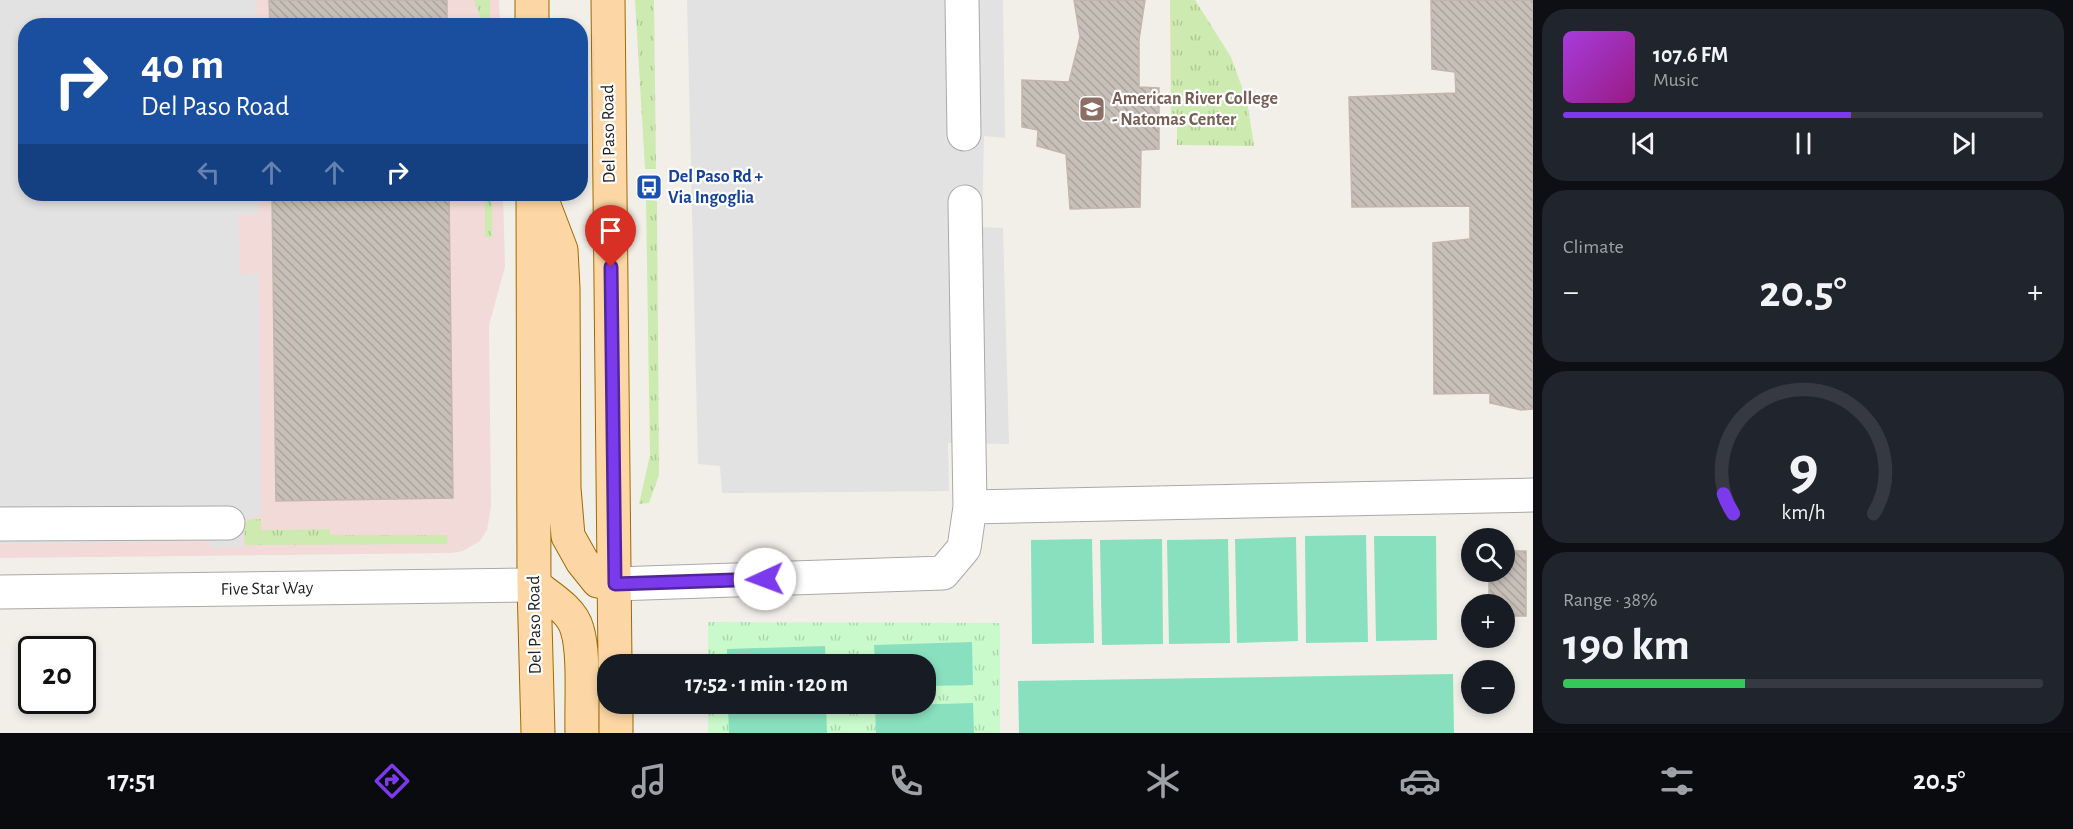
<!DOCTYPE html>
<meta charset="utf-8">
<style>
:root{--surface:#171b24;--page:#20242c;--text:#f1f3f6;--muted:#9ea1a6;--line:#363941;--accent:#7c3aed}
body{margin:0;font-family:"Alegreya Sans",sans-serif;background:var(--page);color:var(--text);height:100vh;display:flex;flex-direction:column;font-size:22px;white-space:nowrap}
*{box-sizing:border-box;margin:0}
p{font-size:20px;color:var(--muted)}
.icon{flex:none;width:33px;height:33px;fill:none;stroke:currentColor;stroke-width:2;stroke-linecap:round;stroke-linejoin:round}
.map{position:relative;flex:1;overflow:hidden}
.details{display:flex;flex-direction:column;gap:9px;padding:9px;background:#0d0f14;width:540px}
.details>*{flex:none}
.banner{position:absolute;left:18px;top:18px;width:570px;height:183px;border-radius:24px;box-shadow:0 3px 9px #0003;background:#1a4fa0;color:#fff;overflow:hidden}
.buttons{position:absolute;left:1461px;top:528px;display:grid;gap:12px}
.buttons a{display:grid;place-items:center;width:54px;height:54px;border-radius:50%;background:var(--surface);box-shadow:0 3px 9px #0003;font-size:30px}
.speed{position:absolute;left:18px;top:636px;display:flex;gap:12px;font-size:30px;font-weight:700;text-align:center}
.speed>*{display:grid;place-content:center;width:78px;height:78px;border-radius:50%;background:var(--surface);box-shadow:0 3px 9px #0003;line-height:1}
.speed .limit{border:3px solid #111;border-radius:9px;background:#fff;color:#111}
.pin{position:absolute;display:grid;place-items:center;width:51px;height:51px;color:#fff;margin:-62px -26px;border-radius:50% 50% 50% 0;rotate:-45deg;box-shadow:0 0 6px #0007}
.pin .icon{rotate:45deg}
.me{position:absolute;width:66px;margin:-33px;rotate:268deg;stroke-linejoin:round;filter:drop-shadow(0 0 4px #0008)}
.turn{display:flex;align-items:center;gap:21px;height:126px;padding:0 24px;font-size:27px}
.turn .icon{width:78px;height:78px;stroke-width:2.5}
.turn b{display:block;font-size:42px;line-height:51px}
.lanes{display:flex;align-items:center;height:57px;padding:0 24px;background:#0003;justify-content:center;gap:30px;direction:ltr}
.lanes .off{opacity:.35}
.big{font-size:45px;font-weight:700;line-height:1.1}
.details .widget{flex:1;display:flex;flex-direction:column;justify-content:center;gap:9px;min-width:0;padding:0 21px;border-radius:24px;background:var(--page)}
.details .dial{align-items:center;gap:0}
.dial svg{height:156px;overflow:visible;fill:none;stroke:var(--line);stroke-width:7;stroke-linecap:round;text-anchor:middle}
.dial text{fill:var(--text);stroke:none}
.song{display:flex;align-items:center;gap:18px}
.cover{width:72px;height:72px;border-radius:9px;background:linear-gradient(135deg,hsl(280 70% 55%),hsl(310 70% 35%))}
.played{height:6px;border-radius:3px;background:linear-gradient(90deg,var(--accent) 60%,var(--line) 60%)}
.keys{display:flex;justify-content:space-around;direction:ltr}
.heat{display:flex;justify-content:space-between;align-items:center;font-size:33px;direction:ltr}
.charge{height:9px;border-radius:4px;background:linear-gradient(90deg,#34c759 38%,var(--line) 0)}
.trip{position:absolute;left:597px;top:654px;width:339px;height:60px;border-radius:24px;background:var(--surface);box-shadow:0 3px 9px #0003;font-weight:700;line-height:60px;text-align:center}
.menu{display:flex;height:96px;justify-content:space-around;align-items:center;background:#090b0e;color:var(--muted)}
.menu .icon{width:42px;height:42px}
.menu .on{color:var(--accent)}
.menu b{font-size:27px;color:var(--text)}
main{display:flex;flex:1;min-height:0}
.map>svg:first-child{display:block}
.commercial{fill:#f2dad9}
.grass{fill:url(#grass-tufts)}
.park{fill:url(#park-tufts)}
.pitch{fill:#88e0be}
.parking{fill:#e2e2e2}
.building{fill:url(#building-back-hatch);stroke:#c4b6ab;stroke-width:1.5}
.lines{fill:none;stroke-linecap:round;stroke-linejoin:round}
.minor-casing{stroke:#a9a9a9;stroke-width:35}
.major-casing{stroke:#a06b00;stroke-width:35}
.minor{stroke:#fff;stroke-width:33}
.major{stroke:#fcd6a4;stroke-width:33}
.route-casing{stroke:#51269a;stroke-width:15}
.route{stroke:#7c3aed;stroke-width:10}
.labels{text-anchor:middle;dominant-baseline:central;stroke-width:4.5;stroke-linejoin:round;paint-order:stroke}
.education-label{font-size:18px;font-weight:bold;fill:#785e54;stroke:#fff;text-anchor:start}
.street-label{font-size:18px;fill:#222;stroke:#fff}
.transit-label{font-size:18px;font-weight:bold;fill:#164399;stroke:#fff;text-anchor:start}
</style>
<main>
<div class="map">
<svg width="1533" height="733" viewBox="0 0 1533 733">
<defs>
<pattern id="grass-tufts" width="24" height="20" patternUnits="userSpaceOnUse" patternTransform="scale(1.5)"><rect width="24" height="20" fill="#cdebb0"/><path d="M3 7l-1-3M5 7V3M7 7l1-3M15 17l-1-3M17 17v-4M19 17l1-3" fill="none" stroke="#b0c997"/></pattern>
<pattern id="park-tufts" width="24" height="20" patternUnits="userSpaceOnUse" patternTransform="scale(1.5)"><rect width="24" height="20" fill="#c8facc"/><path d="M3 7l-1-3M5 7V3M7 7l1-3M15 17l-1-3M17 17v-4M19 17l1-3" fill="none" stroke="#acd6af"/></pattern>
<pattern id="building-back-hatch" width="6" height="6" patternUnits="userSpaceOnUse" patternTransform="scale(1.5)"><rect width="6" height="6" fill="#c7bfb8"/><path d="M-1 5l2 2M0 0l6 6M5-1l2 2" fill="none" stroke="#aba49e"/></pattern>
</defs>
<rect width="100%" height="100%" fill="#f2efe9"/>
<path class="commercial" d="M0 0H499L500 25 26 26V194H503L505 267 489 325 491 507 487 530 480 541 463 551 452 553 0 558Z"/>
<path class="grass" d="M474 0H490V25H483Z
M635 0H654L656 169H645Z
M1170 0H1195L1231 57 1247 101 1254 146 1177 145V120L1171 119Z
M485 194H492V237H485Z
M646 200 657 201 659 475 649 503 639 504 650 455Z
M261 519V530L330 529V535H447L448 544 245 545 244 523 247 520Z"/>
<path class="park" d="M708 622 1000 623V733H708V704H926V664H708Z"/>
<path class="pitch" d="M1366 535 1368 642 1306 643 1305 536Z
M1374 536H1436L1437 640 1376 641Z
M1296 537 1298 641 1237 643 1235 539Z
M1092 539 1094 643 1032 644 1031 540Z
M1162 539 1163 644 1102 645 1100 540Z
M1228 539 1230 643 1169 644 1167 540Z
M972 642 973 685 926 686V664H875L874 645Z
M825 646 826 664H727V649Z
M1453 674 1454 733H1019L1018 681Z
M973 703 974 733H876L875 706Z
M826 704 827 733H729L728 707Z"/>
<path class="parking" d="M0 0H256V25L26 26V194H258V214L239 215 240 274 259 273 261 514 242 521 243 547 211 548 209 541 0 544Z
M687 0H1003L1005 138 984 136 982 227 1003 228 1009 444 948 443 949 491 722 493 720 466 698 464Z"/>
<path class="building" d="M269 0H447V26H270Z
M1074 0H1145L1139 40V87L1159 88V149L1141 150 1140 207 1070 209 1066 154 1037 146 1038 130 1022 127V80L1069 82 1080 37Z
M1431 0H1533V409L1521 410 1490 403V393L1434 394 1433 243 1470 239V206L1352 207 1349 97 1456 93 1455 72 1432 69Z
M272 194H449L453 498 276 501Z
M1504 551H1526V616H1504V604H1489V572H1504Z"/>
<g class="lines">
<defs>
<path id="minor" d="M962 0 964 134
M970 507 1533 495
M0 524 228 523
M615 584 943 573 964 548 970 507 965 202
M0 592 534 585"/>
<path id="major" d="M532 0V26
M608 0 615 664
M533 194 534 585 538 733
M540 195 561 250 563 288 564 488 568 536 582 561 598 581 615 584
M534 585C549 597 572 610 577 629 585 654 581 705 582 733
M616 704V733"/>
</defs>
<use href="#minor" class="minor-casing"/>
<use href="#major" class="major-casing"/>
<use href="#minor" class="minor"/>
<use href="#major" class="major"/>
</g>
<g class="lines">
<defs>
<path id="route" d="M611 267 615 584 765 579"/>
</defs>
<use href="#route" class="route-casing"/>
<use href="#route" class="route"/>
</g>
<defs>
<symbol id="school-square" viewBox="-11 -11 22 22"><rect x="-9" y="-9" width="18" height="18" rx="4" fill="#8d6e63" stroke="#fff"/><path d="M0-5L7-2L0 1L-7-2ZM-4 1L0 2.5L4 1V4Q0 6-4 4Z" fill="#fff"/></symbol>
<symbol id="bus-square" viewBox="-11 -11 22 22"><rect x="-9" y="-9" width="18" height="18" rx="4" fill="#1a4fb4" stroke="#fff"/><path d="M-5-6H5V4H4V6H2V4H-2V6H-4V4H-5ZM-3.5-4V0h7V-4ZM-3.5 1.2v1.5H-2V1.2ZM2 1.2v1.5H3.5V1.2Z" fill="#fff"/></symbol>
</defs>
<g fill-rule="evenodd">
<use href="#school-square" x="1077" y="94" width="30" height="30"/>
<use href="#bus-square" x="634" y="172" width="30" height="30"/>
</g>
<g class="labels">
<g class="education-label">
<text x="1112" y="99">American River College<tspan x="1112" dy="21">- Natomas Center</tspan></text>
</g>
<g class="street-label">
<text transform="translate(609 134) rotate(-91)">Del Paso Road</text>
<text transform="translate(267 589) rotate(-1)">Five Star Way</text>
<text transform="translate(535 625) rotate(-91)">Del Paso Road</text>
</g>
<g class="transit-label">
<text x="668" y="177">Del Paso Rd +<tspan x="668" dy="21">Via Ingoglia</tspan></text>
</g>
</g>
</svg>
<div class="buttons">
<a><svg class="icon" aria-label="search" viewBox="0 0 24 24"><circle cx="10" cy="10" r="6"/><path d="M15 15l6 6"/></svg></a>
<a>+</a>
<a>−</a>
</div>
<div class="speed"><div class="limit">20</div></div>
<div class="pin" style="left:611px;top:267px;background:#d93025"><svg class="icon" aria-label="arrive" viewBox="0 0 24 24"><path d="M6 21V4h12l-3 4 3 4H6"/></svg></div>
<svg class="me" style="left:765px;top:579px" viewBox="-20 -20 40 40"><circle r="19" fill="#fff"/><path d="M0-13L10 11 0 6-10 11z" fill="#7c3aed"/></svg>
<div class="trip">17:52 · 1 min · 120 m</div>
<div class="banner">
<div class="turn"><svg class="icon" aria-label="right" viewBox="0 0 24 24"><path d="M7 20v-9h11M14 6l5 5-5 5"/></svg><div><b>40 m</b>Del Paso Road</div></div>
<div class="lanes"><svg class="icon off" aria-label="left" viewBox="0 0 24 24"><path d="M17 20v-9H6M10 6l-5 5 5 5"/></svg><svg class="icon off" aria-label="ahead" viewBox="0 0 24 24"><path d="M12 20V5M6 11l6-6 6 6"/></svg><svg class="icon off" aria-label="ahead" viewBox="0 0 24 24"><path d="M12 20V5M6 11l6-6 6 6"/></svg><svg class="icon" aria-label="right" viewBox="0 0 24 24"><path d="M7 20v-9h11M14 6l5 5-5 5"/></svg></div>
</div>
</div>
<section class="details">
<div class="widget">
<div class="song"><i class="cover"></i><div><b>107.6 FM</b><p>Music</p></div></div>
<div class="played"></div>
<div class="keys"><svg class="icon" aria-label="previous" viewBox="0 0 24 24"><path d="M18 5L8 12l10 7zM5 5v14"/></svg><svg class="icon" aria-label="pause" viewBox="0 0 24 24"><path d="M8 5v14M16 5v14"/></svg><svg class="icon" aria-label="next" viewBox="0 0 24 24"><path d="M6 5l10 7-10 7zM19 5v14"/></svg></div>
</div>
<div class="widget"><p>Climate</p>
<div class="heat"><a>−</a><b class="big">20.5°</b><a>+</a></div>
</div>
<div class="widget dial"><svg viewBox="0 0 100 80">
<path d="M14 69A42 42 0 1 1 86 69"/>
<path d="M14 69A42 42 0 0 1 9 59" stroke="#7c3aed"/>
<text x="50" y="56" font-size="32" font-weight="700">9</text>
<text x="50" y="72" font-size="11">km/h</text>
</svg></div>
<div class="widget"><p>Range · 38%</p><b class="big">190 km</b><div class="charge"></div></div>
</section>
</main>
<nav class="menu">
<b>17:51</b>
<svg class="icon on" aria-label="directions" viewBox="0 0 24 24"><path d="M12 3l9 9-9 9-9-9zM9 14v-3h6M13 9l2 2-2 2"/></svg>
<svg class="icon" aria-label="music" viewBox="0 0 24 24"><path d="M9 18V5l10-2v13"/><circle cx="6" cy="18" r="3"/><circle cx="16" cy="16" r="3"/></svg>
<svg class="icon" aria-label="phone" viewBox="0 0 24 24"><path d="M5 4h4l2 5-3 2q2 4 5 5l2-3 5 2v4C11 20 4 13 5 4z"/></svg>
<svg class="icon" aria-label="climate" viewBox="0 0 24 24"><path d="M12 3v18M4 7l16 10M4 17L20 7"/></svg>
<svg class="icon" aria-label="car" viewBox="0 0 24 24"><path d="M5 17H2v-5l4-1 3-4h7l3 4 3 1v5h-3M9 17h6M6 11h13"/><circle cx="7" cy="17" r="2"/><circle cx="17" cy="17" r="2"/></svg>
<svg class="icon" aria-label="filters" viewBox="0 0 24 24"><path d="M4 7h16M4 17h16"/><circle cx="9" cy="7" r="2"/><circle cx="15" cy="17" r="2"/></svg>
<b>20.5°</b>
</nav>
